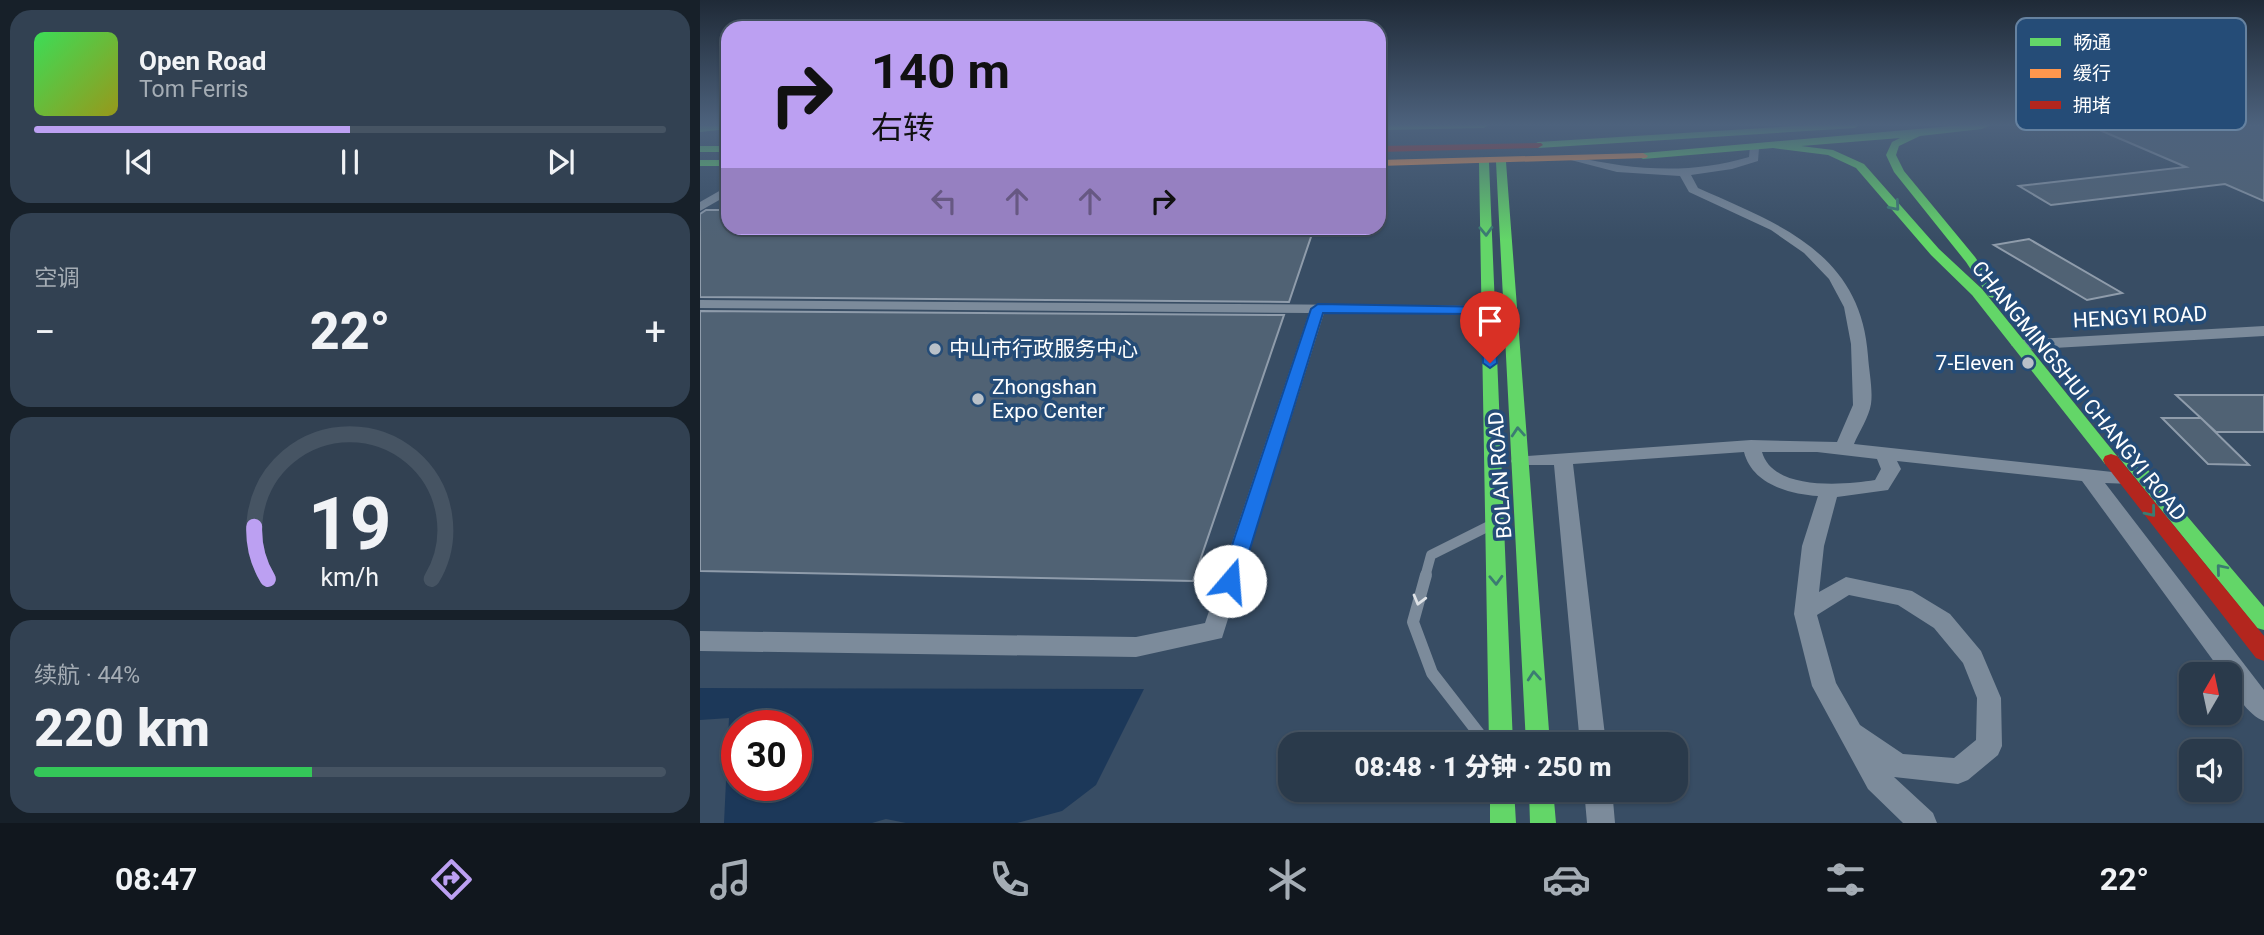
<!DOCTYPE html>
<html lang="zh">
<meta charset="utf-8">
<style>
:root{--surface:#2a3a4b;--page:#324152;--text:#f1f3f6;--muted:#a5adb5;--line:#465463;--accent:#bca0f2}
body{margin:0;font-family:Roboto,"Noto Sans SC",sans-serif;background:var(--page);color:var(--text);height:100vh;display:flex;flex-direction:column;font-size:26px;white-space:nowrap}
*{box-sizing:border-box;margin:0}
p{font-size:23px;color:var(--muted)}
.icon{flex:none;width:38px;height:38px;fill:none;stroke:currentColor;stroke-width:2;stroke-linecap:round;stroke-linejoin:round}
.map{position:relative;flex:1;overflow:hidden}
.drawer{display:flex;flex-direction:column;gap:10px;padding:10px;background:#172029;width:700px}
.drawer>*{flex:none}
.top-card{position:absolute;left:21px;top:21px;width:665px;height:214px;border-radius:21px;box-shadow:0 2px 5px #0004,0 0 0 2px var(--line);background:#bca0f2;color:#111;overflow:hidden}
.needle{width:46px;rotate:9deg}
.fabs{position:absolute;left:1479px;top:662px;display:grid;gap:14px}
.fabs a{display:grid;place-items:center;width:63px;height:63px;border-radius:14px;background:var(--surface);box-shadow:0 2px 5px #0004,0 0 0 2px var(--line);font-size:35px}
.speed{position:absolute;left:21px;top:710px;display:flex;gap:14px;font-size:35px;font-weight:700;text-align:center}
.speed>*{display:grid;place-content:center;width:91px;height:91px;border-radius:50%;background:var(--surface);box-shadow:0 2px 5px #0004,0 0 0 2px var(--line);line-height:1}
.speed .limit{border:10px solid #d22;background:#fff;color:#111}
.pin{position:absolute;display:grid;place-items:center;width:60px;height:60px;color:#fff;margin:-72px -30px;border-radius:50% 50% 50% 0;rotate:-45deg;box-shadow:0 0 7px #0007}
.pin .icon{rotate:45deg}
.me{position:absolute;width:77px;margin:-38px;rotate:18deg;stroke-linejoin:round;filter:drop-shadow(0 0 5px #0008)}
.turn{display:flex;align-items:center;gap:24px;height:147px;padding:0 35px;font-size:32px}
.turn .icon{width:91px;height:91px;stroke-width:2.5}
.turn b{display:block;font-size:49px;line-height:60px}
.lanes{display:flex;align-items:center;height:66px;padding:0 35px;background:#0003;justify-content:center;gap:35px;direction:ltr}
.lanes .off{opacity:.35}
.big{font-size:52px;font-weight:800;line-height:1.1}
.drawer .widget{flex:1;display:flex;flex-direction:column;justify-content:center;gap:10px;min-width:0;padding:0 24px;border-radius:21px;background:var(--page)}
.drawer .dial{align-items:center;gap:0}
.dial svg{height:182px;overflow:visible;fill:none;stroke:var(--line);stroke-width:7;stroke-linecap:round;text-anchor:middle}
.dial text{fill:var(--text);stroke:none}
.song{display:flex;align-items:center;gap:21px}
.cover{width:84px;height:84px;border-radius:10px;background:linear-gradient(135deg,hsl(130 70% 55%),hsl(60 70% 35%))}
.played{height:7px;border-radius:4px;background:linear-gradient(90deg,var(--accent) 50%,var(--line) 50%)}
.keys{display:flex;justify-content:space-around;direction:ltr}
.heat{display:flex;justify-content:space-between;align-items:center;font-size:38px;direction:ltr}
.charge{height:10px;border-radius:5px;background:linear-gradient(90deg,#34c759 44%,var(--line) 0)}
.trip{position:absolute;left:578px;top:732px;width:410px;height:70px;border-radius:21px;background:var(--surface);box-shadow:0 2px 5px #0004,0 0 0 2px var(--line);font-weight:800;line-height:70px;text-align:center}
.dock{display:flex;height:112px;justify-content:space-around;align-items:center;background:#11171e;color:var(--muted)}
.dock .icon{width:49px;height:49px}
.dock .on{color:var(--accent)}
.dock b{font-size:32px;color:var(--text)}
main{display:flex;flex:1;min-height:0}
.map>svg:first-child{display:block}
.water{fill:#1c3859;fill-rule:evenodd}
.building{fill:#506274;stroke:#8f9cab;stroke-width:2}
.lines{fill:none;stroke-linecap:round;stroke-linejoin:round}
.lane-far1{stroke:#7c8b9b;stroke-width:10}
.lane{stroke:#7c8b9b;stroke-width:12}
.street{fill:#7c8b9b;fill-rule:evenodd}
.fast{fill:#63d668;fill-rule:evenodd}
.slow{fill:#ff974d;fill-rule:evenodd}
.jam{fill:#b3261e;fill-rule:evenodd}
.oneway{stroke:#3b7c72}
.oneway2{stroke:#dee2e6}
.route{fill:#1a73e8;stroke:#114b97;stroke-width:2}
.poi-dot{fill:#b9c1c9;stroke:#254c77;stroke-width:2.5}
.labels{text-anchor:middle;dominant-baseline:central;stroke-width:7;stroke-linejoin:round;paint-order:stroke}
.street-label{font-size:21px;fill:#fff;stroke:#254c77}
.poi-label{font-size:21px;fill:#fff;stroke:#254c77;text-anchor:start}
.key{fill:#254c77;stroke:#6682a0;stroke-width:2}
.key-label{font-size:19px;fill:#fff}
</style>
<main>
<section class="drawer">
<div class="widget">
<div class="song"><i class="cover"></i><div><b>Open Road</b><p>Tom Ferris</p></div></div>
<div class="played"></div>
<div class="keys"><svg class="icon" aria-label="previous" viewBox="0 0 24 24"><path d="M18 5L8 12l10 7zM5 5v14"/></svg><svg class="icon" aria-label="pause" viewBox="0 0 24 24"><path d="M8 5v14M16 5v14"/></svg><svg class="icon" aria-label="next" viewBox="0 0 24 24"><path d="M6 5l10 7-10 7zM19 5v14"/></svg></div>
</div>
<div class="widget"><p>空调</p>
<div class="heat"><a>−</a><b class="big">22°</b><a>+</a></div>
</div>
<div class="widget dial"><svg viewBox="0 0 100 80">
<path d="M14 69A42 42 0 1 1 86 69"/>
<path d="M14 69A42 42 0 0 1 8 46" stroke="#bca0f2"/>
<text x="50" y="56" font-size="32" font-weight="700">19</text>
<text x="50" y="72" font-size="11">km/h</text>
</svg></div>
<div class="widget"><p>续航 · 44%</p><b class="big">220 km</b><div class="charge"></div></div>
</section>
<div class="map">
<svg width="1564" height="823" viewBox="0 0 1564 823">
<rect width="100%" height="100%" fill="#384d64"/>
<path class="water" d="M0 688 444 689 396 785 362 811 317 823H206L186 819 172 823H24L29 718 0 720ZM37 726H96V786H37Z"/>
<path class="building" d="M1388 125H1564V201L1525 184 1351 205 1319 186 1486 167Z
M6 210H28V228H614L589 302 0 297V214Z
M1329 239 1422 293 1387 300 1294 245Z
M0 311 584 315 493 581 0 571Z
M1476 395H1564V432H1516Z
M1462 418H1501L1549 465 1508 464Z"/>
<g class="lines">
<path class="lane-far1" d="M725 577 731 555 789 526"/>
<path class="lane" d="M726 575 713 622 732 673 787 744"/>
<path class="street" d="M1050 146 1059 148 1058 161 1032 169 991 175 998 188C1079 224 1161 253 1168 356 1169 371 1173 390 1171 404 1169 417 1159 432 1154 444L1431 474 1434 479 1431 484 1405 483 1564 690V721C1549 716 1530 690 1530 674H1523L1382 481 1197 461 1201 469 1188 490 1137 497 1124 546 1119 592 1146 577 1212 591 1250 614 1281 651 1301 698 1302 746 1298 755 1268 780 1258 784 1194 777 1233 813 1237 823H1203L1168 789 1112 686 1094 614 1102 546 1118 496C1089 494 1052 484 1044 452L873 464 906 744H880L854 465H813L811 461 813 457 1051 440 1137 442 1153 405 1151 344 1144 307 1129 279 1104 253 1071 230 989 192 980 176 917 172 867 159 872 156C932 170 989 175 1049 157ZM1062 452H1117L1177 459 1181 469 1175 480C1144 485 1073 491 1062 452ZM1149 595 1198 605 1234 628 1263 663 1277 698 1276 740 1254 758 1203 754 1160 725 1136 683 1117 615Z
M28 186V195L0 211V202Z
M0 300 788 306 795 310 788 314 624 313 522 638 436 657 0 651V631L436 637 505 623 609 313 0 308Z
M1564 326V336L1319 350 1311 345 1319 340Z
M884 789H912L915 823H887Z"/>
<path class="fast" d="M28 125V129L0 132V126Z
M679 125H788L784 128 679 130Z
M1110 125H1159L1155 128 838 148 833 145 838 142Z
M1263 125H1291L1282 129 1220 136 1199 146 1196 155 1204 171 1275 257 1300 294 1294 298 1289 297 1266 262 1194 172 1186 155 1192 142 1200 138 1101 146 1133 150 1164 164 1239 249 1282 289 1417 456 1419 460 1417 464H1405L1272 295 1231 255 1156 168 1128 155 1073 148 943 159 938 156 943 153Z
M0 146H28V152H0Z
M784 159 789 162 813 744H789L779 162Z
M801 159 806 162 850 744H826L796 162Z
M0 160H28V166H0Z
M1426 450 1432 451 1564 607V630L1557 628 1420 459 1418 455 1420 451Z
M790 789H814L816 823H790Z
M829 789H853L856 823H830Z"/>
<path class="slow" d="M943 153 948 156 946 158 679 166V160Z"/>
<path class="jam" d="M841 143 843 145 838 148 679 152V146Z
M1411 454 1417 456 1564 636V661L1556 658 1405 464 1403 460 1405 456Z"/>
</g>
<defs><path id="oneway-chevron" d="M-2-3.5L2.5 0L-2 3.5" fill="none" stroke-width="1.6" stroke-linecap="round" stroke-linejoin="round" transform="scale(1.75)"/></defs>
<g class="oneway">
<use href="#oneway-chevron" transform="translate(1195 206) rotate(49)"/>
<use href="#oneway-chevron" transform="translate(786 231) rotate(88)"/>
<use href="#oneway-chevron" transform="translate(818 432) rotate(-94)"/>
<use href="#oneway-chevron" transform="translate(1451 512) rotate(51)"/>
<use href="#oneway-chevron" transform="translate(1521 569) rotate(-130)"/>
<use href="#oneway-chevron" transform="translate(796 580) rotate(88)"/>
<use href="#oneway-chevron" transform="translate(834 676) rotate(-94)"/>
</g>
<use class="oneway2" href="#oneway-chevron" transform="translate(719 600) rotate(105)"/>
<linearGradient id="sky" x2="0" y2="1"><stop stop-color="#1f2a37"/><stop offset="0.52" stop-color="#4d627d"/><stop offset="1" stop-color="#4d627d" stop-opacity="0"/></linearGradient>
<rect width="1564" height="240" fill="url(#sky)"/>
<path class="route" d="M618 304 793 307 797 363 790 368 783 363 782 314 623 313 540 581 537 587 530 589 523 587 520 581 611 309Z"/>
<g class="poi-dot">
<circle cx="235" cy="349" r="7"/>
<circle cx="1328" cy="363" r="7"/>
<circle cx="278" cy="399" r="7"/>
</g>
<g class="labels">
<g class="street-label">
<text transform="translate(1440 317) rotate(-3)">HENGYI ROAD</text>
<text transform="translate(1379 391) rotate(51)">CHANGMINGSHUI CHANGYI ROAD</text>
<text transform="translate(800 475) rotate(-94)">BOLAN ROAD</text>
</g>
<g class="poi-label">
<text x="249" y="349">中山市行政服务中心</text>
<text x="1314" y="363" text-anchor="end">7-Eleven</text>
<text x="292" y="387">Zhongshan<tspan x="292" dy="24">Expo Center</tspan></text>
</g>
</g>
<rect x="1316" y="18" width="230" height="112" rx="10" class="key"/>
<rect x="1330" y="38" width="31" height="8" fill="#63d668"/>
<rect x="1330" y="69" width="31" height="9" fill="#ff974d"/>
<rect x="1330" y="101" width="31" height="8" fill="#b3261e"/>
<g class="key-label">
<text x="1373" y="49">畅通</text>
<text x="1373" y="80">缓行</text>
<text x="1373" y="112">拥堵</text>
</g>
</svg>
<div class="fabs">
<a><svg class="needle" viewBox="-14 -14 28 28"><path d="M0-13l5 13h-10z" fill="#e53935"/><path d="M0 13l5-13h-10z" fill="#a5adb5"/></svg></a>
<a><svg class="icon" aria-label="sound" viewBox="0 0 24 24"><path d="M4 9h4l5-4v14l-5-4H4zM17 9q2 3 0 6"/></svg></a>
</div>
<div class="speed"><div class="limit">30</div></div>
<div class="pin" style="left:790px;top:363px;background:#d93025"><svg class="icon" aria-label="arrive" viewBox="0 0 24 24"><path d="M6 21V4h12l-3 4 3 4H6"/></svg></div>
<svg class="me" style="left:530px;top:581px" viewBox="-20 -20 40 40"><circle r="19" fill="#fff"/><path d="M0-13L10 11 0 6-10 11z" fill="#1a73e8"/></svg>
<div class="trip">08:48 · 1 分钟 · 250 m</div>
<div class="top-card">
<div class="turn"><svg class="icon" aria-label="right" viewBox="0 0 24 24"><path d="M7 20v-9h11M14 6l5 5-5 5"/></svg><div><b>140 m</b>右转</div></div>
<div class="lanes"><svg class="icon off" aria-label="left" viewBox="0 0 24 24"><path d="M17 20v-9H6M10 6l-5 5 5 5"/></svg><svg class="icon off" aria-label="ahead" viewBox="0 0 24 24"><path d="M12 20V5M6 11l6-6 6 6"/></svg><svg class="icon off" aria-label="ahead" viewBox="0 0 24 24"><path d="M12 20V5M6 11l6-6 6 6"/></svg><svg class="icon" aria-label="right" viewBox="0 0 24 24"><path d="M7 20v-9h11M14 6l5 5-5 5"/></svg></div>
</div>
</div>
</main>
<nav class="dock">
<b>08:47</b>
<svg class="icon on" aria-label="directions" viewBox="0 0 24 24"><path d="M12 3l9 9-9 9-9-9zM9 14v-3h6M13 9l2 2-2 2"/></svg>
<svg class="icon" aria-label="music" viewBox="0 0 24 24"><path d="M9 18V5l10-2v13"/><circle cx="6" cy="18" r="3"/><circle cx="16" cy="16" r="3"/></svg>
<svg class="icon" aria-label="phone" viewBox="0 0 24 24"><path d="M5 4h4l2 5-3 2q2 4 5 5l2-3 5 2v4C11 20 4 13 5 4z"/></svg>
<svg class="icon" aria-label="climate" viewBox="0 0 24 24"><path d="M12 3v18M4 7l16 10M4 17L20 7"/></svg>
<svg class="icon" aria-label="car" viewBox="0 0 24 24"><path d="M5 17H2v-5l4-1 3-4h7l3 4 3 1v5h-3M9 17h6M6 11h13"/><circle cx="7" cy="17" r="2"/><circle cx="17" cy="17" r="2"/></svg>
<svg class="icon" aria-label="filters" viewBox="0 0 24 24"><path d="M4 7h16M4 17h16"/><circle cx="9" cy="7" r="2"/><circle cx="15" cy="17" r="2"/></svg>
<b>22°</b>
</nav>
